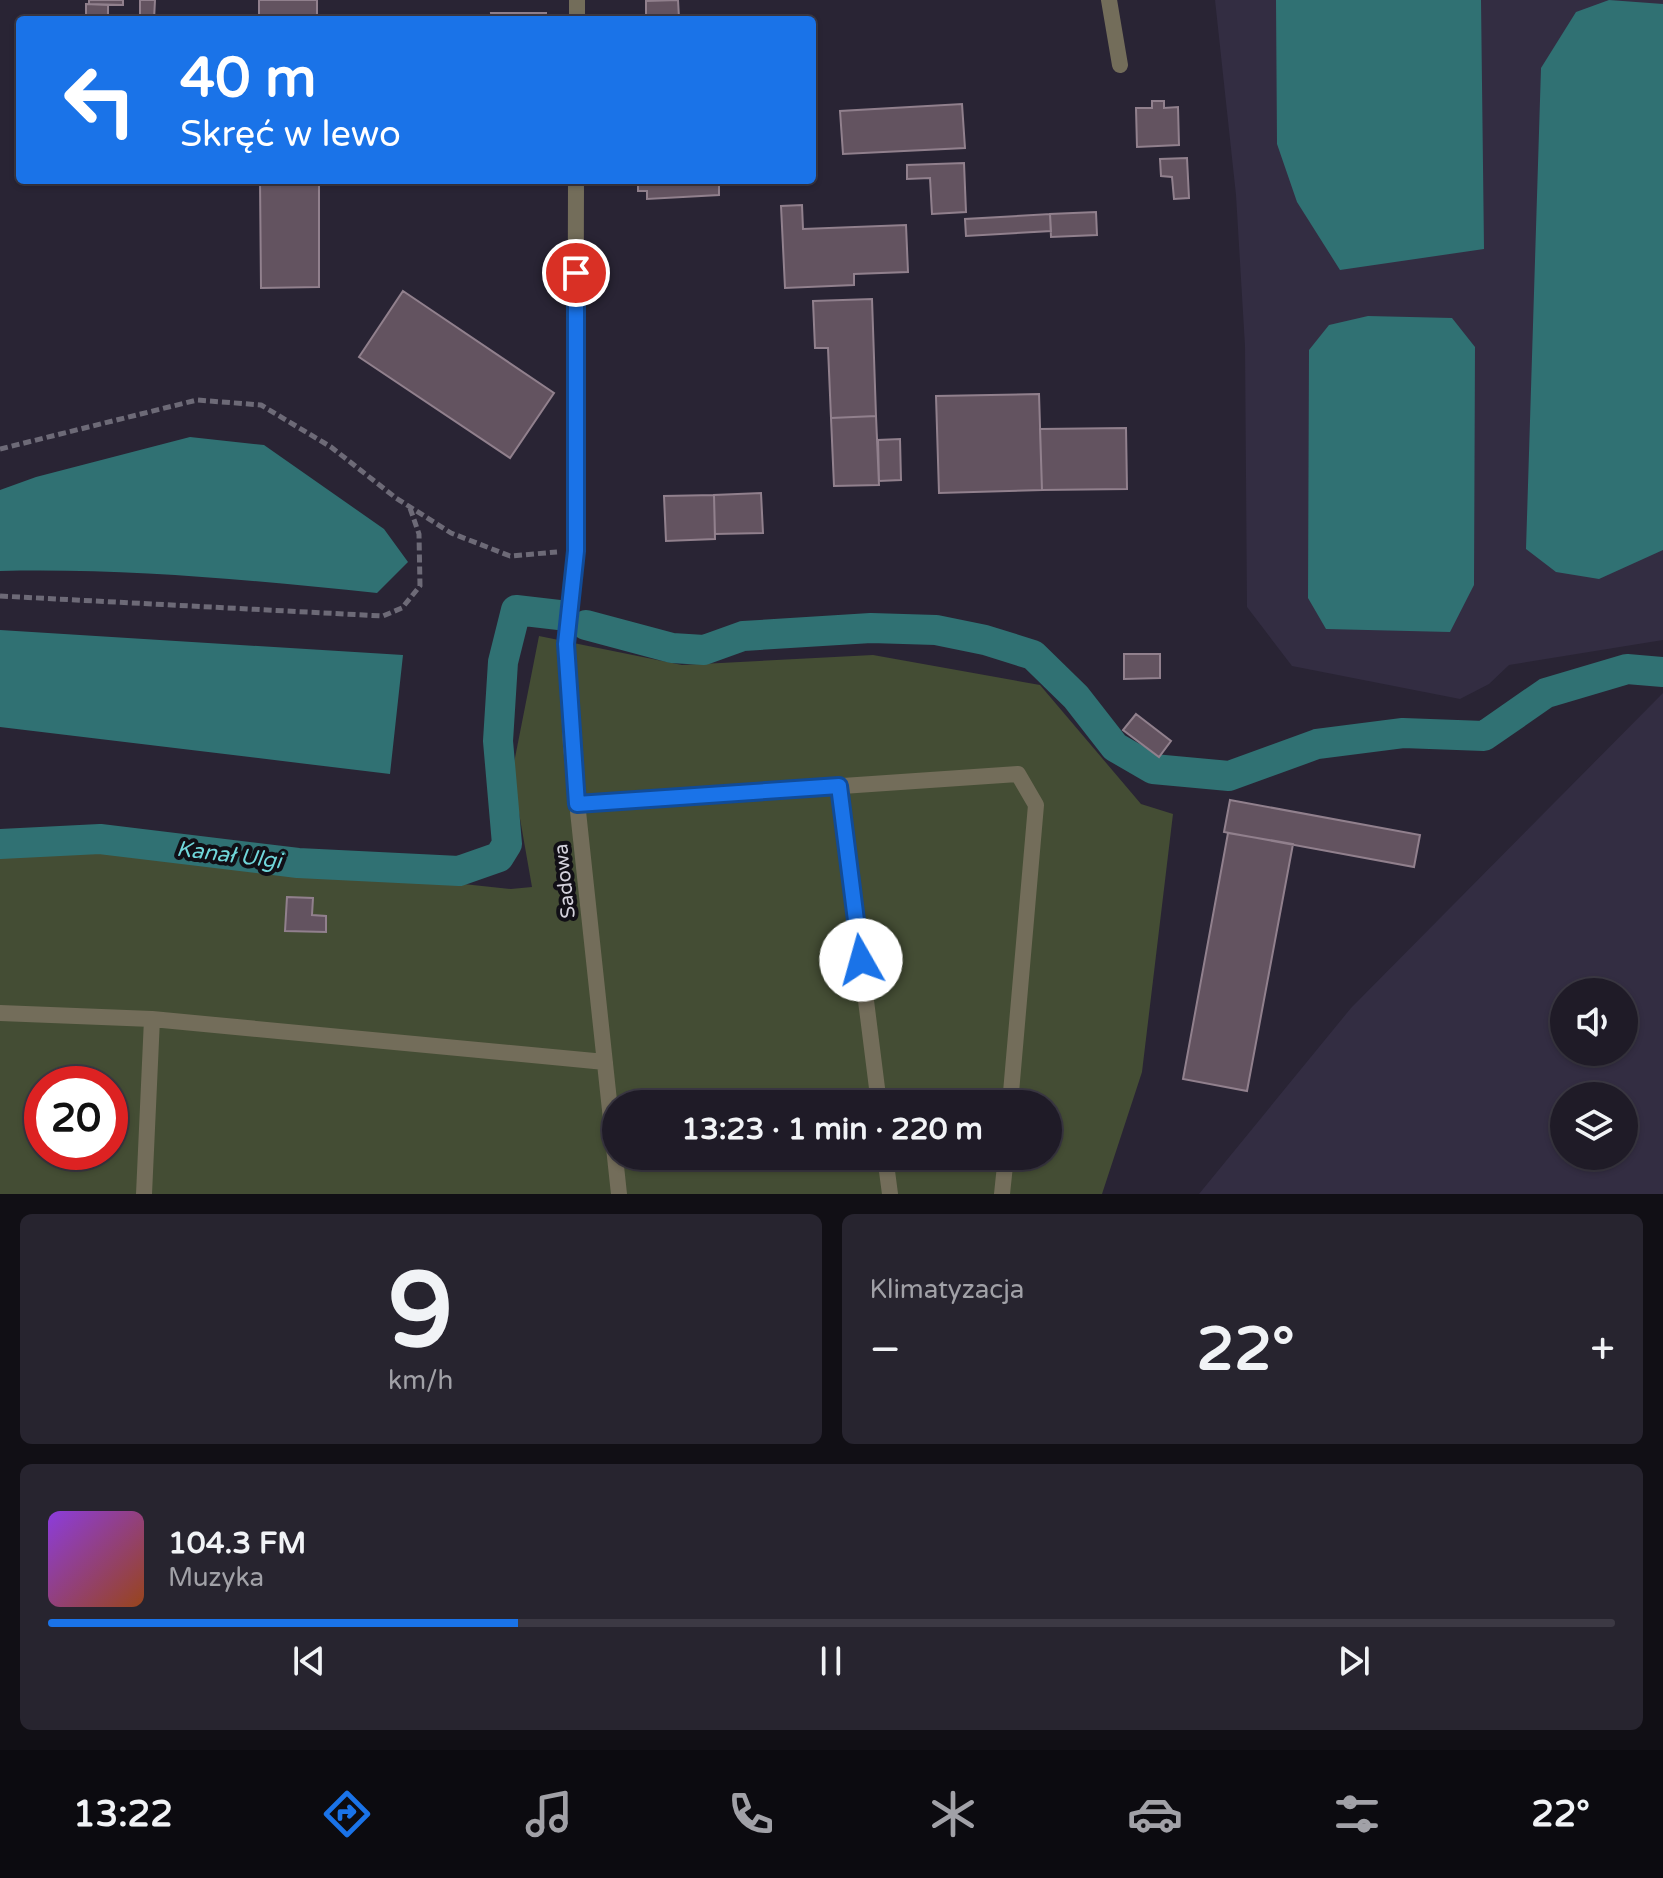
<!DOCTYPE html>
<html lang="pl">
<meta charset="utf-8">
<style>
:root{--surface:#1f1b27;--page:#27242f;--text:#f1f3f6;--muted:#a1a1a7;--line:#3c3944;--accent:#1a73e8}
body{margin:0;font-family:"Varela Round",sans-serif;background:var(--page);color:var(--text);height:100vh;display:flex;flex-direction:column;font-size:30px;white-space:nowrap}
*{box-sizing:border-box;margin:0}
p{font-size:26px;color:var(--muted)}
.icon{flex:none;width:44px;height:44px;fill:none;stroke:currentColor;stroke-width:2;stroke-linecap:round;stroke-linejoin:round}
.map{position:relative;height:1194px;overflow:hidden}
.drawer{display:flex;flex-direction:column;gap:20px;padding:20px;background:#110f15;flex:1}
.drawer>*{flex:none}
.top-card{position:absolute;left:16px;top:16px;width:800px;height:168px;border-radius:8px;box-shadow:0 2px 6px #0004,0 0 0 2px var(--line);background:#1a73e8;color:#fff;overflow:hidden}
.tools{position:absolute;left:1550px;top:978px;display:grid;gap:16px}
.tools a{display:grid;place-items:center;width:88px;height:88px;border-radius:50%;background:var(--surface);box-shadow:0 2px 6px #0004,0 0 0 2px var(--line);font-size:40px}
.speed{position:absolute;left:24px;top:1066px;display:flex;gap:16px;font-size:40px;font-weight:700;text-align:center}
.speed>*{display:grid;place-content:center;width:104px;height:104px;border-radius:50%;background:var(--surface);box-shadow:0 2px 6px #0004,0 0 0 2px var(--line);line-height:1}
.speed .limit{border:12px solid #d22;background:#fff;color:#111}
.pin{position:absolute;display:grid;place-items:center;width:68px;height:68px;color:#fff;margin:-34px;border:4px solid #fff;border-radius:50%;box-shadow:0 2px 8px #0007}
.me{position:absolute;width:88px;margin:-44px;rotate:353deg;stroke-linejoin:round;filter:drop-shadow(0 0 6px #0008)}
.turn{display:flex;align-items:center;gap:28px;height:168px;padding:0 32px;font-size:36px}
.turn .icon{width:104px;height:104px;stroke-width:2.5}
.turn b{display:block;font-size:56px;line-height:68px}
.big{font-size:60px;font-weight:700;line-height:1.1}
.drawer .card{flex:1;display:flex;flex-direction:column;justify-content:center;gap:12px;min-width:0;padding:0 28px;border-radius:12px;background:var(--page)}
.drawer .dial{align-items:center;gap:0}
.dial b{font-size:104px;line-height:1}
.song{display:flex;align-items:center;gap:24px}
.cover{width:96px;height:96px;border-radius:12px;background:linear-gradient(135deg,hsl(270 70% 55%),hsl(20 70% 35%))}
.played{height:8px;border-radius:4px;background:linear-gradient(90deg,var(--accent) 30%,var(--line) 30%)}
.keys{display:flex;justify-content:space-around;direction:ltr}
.heat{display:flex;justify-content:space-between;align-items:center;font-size:44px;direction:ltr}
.drawer .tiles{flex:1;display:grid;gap:20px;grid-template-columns:1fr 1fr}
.card:last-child{grid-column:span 2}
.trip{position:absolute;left:602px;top:1090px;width:460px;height:80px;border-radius:40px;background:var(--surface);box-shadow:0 2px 6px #0004,0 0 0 2px var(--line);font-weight:700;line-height:80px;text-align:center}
.tab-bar{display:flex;height:128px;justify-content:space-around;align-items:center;background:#0c0b10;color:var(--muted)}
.tab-bar .icon{width:56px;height:56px}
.tab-bar .on{color:var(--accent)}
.tab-bar b{font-size:36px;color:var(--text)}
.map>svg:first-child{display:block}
.built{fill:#332d42;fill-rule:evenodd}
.green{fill:#444d34;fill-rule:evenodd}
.water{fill:#307173}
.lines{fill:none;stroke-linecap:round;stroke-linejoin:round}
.canal{stroke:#307173;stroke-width:30}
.building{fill:#635360;stroke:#91808d;stroke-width:2}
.path{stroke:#6d6a77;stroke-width:5;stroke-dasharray:8 4;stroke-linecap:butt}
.service{stroke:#736d5a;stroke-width:16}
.minor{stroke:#736d5a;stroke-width:16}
.route-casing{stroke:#114b97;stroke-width:20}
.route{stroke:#1a73e8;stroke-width:14}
.labels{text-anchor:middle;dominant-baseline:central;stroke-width:8;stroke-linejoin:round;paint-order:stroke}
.street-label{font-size:20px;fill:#d3d1db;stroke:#110f16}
.water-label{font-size:22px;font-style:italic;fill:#70d6da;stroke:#110f16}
</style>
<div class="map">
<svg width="1663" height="1194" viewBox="0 0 1663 1194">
<rect width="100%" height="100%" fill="#292434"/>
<path class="built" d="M1215 0H1663V640L1509 665 1489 684 1460 699 1292 666 1247 607 1245 346 1236 195Z
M1663 693V1194H1199L1351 1008ZM1564 992H1624V1052H1564ZM1564 1096H1624V1156H1564Z"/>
<path class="green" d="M539 636 682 665 873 655 1040 685 1141 804 1173 814 1142 1072 1102 1194H0V849L101 845 511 889 532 887 512 773ZM42 1084H110V1152H42ZM616 1104H1048V1156H616Z"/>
<path class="water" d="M1276 0H1481L1484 249 1340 270 1297 202 1277 144Z
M1609 0 1663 4V550L1599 579 1556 572 1526 549 1541 68 1576 12Z
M1368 316 1452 318 1475 347 1474 585 1450 632 1326 629 1308 598 1309 350 1329 325Z
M190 437 264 445 384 529 408 562 377 593C252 580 126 568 0 571V490L36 477Z
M0 630 403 655 390 774 0 727Z"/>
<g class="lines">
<path class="canal" d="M586 625 672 648 704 650 743 636 871 628 936 630 985 640 1033 655 1076 697 1115 747 1153 769 1229 776 1317 744 1403 733 1484 736 1546 693 1627 669 1663 672
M0 844 100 839 298 863 459 871 499 857 507 844 498 741 503 662 516 610 559 615"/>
</g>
<path class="building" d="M89 0H123V5L89 4Z
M140 0H155L154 20H140Z
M259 0H317V20H259Z
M678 0 679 18 646 20V1Z
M86 4 108 5V20H86Z
M491 13H546V20H492Z
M1152 101H1164V108L1178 107 1179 145 1137 147 1136 108H1152Z
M962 104 965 148 843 154 840 111Z
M1187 158 1189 198 1174 199 1172 177 1161 176 1160 159Z
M964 163 966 212 932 214 930 178 907 179V165Z
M260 180H319V287L261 288Z
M638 180H719V195L647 199V191H638Z
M802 205 803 229 906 225 908 272 854 274V285L785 288 781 206Z
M1096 212 1097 235 1051 237 1050 214Z
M1050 214 1051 231 966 236 965 219Z
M403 291 554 393 510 458 359 357Z
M872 299 876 416 831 418 828 348H815L813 301Z
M1039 394 1042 490 939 493 936 396Z
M876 416 879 485 834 486 831 418Z
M1126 428 1127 489 1042 490 1040 429Z
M900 439 901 480 879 481 878 440Z
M761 493 763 533 715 534 714 495Z
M714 495 715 539 666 541 664 496Z
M1124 654H1160V678L1124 679Z
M1136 714 1171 741 1159 757 1123 730Z
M1230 800 1420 835 1414 867 1224 832Z
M1228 833 1293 844 1247 1091 1183 1079Z
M287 897 313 898 312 915 326 916V932L285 931Z"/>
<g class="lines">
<path class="path" d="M0 449 197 400 261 405 331 447 396 498 451 533 510 556 557 552
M0 596 383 616 402 608 420 586 419 534 410 508"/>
<path class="service" d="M1109 0 1120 65
M575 572 566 644 571 746 619 1194
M839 786 879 1104
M577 804 1018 774 1036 805 1010 1104
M0 1013 152 1019 144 1194
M152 1019 605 1062
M885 1156 890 1194
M1002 1194 1006 1156"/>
<path class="minor" d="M577 20V0
M575 572 576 180"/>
</g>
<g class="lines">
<defs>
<path id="route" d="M576 273V551L566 644 577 804 839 786 861 960"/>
</defs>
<use href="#route" class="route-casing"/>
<use href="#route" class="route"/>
</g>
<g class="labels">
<g class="street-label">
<text transform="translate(565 881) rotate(-96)">Sadowa</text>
</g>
<g class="water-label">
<text transform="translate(229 855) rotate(7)">Kanał Ulgi</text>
</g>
</g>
</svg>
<div class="tools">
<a><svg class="icon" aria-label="sound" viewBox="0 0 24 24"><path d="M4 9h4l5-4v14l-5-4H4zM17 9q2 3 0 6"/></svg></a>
<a><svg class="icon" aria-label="layers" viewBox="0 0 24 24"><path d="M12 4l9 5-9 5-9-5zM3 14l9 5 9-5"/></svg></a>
</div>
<div class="speed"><div class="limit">20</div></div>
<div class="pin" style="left:576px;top:273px;background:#d93025"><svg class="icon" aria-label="arrive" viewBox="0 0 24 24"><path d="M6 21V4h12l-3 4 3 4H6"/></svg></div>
<svg class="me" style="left:861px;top:960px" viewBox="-20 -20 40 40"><circle r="19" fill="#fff"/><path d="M0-13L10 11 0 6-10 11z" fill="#1a73e8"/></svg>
<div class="trip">13:23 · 1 min · 220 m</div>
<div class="top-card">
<div class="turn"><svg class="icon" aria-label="left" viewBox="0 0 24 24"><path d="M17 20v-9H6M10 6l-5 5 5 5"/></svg><div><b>40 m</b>Skręć w lewo</div></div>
</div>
</div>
<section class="drawer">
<div class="tiles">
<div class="card dial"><b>9</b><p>km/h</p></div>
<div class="card"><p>Klimatyzacja</p>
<div class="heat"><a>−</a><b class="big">22°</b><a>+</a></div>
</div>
<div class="card">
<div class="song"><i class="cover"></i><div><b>104.3 FM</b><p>Muzyka</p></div></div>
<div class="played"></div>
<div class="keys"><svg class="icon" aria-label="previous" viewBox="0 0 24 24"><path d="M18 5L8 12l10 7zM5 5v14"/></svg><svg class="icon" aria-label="pause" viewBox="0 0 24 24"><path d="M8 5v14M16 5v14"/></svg><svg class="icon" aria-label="next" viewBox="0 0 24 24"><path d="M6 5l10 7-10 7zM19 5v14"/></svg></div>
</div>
</div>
</section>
<nav class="tab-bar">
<b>13:22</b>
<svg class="icon on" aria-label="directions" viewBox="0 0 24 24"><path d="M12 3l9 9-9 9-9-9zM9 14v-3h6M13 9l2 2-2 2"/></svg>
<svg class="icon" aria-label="music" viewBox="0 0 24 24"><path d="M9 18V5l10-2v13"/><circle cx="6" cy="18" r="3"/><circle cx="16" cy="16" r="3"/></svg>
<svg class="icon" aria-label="phone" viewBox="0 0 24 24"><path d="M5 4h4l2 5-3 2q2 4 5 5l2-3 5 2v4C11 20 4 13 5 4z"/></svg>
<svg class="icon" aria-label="climate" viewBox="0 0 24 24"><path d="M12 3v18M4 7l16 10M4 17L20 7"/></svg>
<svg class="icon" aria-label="car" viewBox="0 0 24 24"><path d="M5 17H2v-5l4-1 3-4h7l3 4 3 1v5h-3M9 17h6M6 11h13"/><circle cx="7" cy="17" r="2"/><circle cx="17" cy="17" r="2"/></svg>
<svg class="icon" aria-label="filters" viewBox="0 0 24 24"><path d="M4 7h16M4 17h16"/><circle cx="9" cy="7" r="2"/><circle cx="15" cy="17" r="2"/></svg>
<b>22°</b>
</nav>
